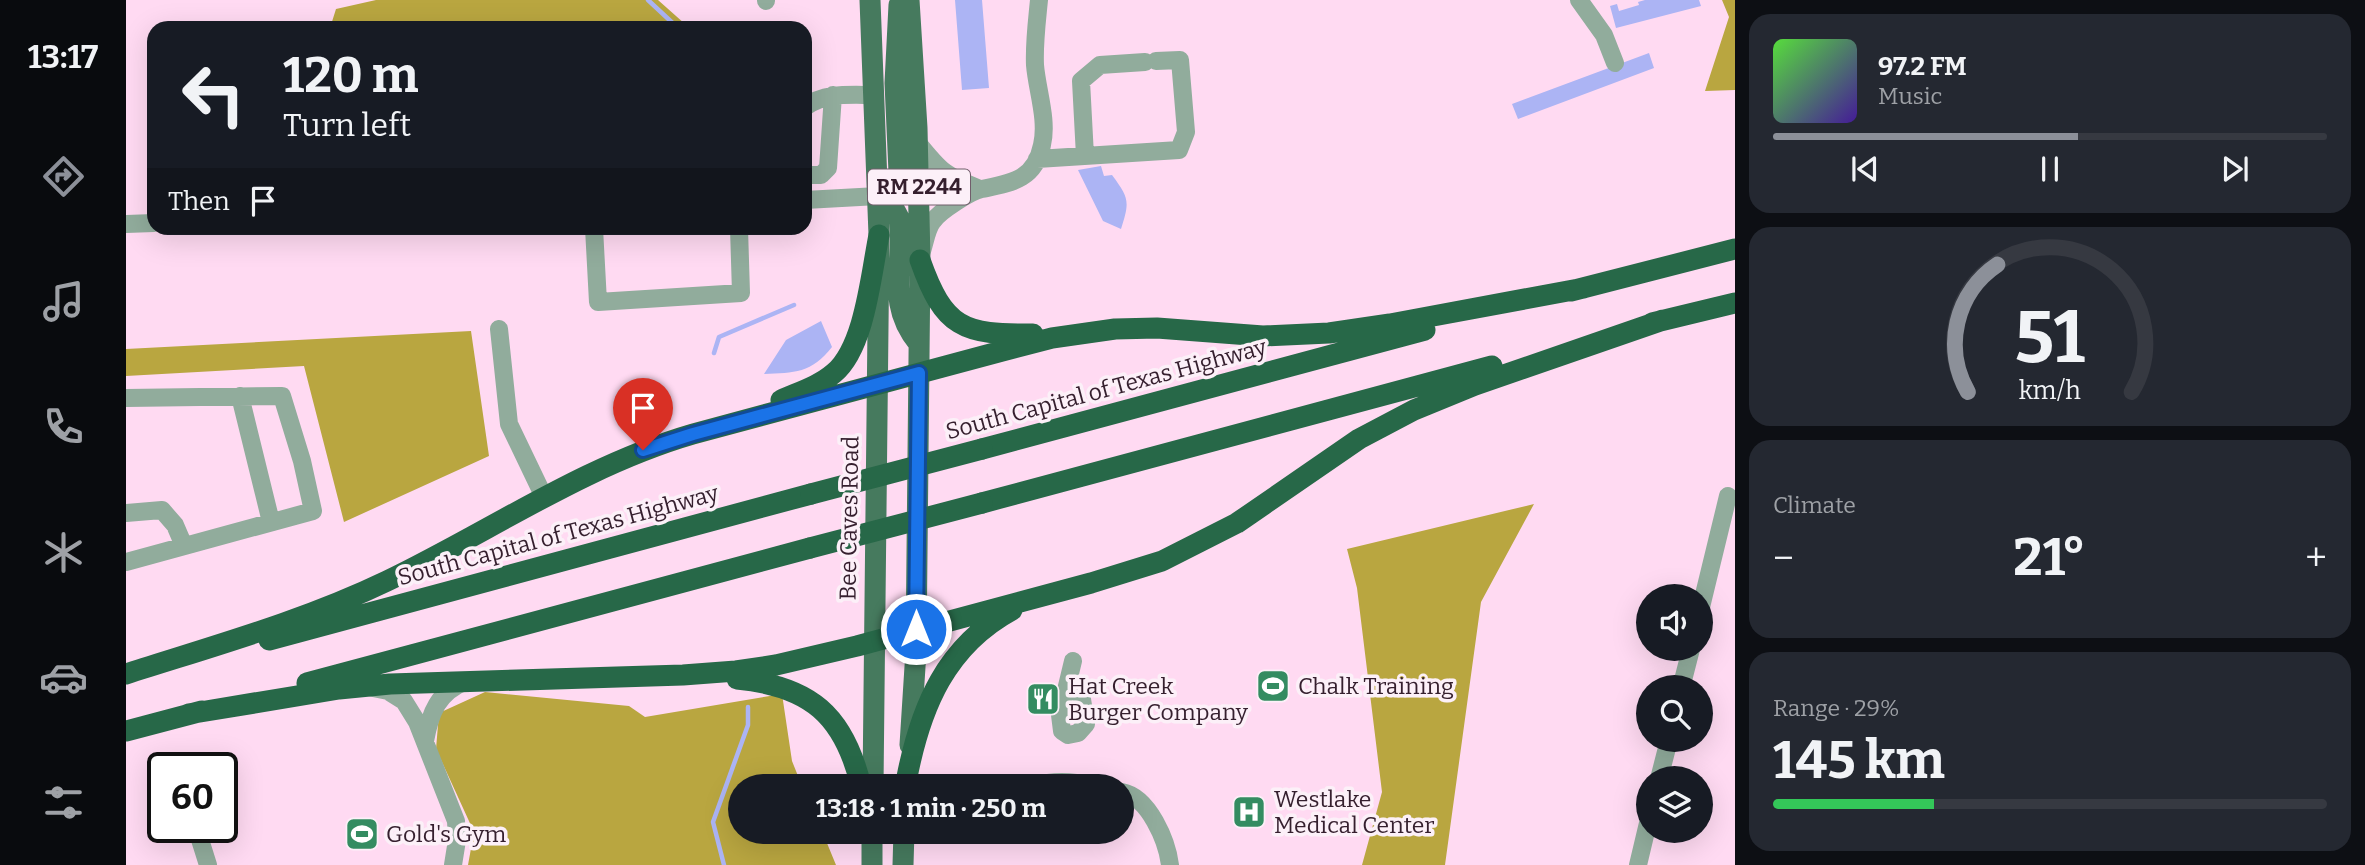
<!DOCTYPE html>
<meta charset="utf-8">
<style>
:root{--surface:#171b24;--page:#242831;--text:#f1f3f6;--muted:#9ea1a6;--line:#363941;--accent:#8c9099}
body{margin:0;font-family:Bitter,serif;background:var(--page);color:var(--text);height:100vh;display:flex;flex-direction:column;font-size:26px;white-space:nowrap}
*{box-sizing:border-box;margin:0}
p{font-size:23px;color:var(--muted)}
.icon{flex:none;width:38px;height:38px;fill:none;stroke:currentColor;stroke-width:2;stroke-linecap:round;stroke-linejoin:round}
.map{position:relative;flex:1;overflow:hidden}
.details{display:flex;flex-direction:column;gap:14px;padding:14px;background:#0d0f14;width:630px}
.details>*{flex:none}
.hud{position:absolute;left:21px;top:21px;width:665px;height:214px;border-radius:21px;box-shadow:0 7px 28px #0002;background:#171b24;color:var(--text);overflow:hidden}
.buttons{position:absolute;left:1510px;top:584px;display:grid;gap:14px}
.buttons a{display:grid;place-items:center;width:77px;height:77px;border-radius:50%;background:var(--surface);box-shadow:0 7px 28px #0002;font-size:35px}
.speed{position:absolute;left:21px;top:752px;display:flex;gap:14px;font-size:35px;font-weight:700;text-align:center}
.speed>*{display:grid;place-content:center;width:91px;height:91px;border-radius:50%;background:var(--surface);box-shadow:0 7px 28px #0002;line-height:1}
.speed .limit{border:4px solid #111;border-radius:10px;background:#fff;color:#111}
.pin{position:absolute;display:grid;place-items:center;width:60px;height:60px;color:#fff;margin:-72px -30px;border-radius:50% 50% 50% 0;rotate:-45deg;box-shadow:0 0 7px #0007}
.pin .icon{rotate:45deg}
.me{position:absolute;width:77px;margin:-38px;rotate:0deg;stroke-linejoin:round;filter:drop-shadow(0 0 5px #0008)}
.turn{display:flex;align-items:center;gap:24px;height:147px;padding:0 21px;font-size:32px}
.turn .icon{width:91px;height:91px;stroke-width:2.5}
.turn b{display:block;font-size:49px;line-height:60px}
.then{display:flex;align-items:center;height:66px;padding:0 21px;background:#0003;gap:14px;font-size:26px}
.big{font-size:52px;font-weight:700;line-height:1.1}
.details .widget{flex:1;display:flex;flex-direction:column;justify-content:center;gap:10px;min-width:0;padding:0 24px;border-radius:21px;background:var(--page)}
.details .dial{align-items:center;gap:0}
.dial svg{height:182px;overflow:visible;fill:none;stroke:var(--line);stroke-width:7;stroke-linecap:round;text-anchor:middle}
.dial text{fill:var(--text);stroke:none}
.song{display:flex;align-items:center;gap:21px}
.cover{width:84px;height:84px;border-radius:10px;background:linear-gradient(135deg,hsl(110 70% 55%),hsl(260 70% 35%))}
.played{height:7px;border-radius:4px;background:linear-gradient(90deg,var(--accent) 55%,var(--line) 55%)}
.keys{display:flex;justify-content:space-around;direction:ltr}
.heat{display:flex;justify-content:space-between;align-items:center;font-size:38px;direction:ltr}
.charge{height:10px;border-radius:5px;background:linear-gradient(90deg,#34c759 29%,var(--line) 0)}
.trip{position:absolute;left:602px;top:774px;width:406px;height:70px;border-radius:35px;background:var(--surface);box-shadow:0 7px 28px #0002;font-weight:700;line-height:70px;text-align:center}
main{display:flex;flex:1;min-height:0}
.menu{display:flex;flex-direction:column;width:126px;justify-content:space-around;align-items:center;background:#090b0e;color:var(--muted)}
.menu .icon{width:49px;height:49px}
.menu .active{color:var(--accent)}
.menu b{font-size:32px;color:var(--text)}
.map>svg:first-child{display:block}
.forest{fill:#b9a640}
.water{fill:#acb4f4}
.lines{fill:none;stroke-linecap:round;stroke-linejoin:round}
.stream{stroke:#acb4f4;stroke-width:4.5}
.minor{stroke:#91ac9c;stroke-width:18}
.major{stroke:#467a5e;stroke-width:21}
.highway{stroke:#276848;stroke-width:21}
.highway-bridge{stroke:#276848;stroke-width:21}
.route-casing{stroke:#114b97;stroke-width:18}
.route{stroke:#1a73e8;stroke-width:12}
.labels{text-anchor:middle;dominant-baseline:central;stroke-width:7;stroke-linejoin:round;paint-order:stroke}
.shield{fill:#fcf0f8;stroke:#715e6b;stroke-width:2}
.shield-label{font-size:21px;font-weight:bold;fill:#351f2e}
.street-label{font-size:23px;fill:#351f2e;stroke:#fcf0f8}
.poi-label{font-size:23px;fill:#351f2e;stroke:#fcf0f8;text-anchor:start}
</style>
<main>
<nav class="menu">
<b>13:17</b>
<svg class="icon active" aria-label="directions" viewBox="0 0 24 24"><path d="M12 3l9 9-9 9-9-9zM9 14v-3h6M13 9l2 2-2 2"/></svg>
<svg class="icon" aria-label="music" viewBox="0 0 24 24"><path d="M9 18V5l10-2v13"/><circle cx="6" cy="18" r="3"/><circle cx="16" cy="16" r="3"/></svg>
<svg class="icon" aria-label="phone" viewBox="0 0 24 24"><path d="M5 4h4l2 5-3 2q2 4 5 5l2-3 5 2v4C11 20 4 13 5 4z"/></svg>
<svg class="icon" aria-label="climate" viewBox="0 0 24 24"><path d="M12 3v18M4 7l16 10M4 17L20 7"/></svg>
<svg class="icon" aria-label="car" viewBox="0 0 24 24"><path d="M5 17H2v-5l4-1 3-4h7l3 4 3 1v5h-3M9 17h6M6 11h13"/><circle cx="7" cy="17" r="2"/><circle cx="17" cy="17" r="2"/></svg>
<svg class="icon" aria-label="filters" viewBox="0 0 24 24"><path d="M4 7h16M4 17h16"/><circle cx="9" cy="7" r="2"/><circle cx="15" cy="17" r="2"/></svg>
</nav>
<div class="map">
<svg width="1609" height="865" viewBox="0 0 1609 865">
<rect width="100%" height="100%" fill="#ffdaf2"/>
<path class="forest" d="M250 0H532L559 24 569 28H204L210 9Z
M1596 0H1609V90L1579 91 1603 17Z
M345 331 363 456 218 522 178 366 0 376V349Z
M1408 504 1355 602 1319 865H1236L1256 792 1231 588 1221 549Z
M359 692 503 706 519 717 656 694 666 761 676 786H614V831H696L710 865H342L348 832 310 749 313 713Z"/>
<path class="water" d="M829 0H856L863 88 836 90Z
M1519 0H1573L1575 6 1490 28 1484 6 1491 4 1493 11 1513 5 1512 2Z
M1523 53 1528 68 1392 119 1386 104Z
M975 166 978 176 986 175C1003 198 1004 201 995 229L977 221 952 170Z
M695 321 706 347C686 373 668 373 638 374L660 340Z"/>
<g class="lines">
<path class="stream" d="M522 0 552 28
M588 353 593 337 668 305
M598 865 587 822 622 725V707"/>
<path class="minor" d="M1453 0 1478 35 1489 63
M640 1V0
M679 107C699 92 724 95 749 95
M792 143C816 173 819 175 854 189
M959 156 955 81 974 65 1019 62
M911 159 1053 150 1060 132 1054 60 1030 61
M679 175H695L702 168 707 95
M679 200 752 196
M0 224 28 223
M468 228 472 302 615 293 613 228
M796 251C799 242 801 228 807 221 814 211 845 191 856 189 885 183 909 180 916 145 922 120 911 90 909 65 908 43 911 21 913 0
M373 329 383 424 418 497
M114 396 145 522
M0 398 156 396 176 461 187 511 0 562
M0 513 36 510 49 525 58 546
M1575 607 1602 496
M947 661 934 715 936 731 942 735 952 733 960 724 954 687
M247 688 262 691 278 701 291 722 330 821 331 840 327 865
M1555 688 1565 649
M299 741C304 713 312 692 340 681
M1533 779 1543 740
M909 786C928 780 946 781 965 786
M996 792C1023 797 1041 841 1044 865
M71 830 82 865
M1512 865 1522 823"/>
<path class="major" d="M744 0 753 235 747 786
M783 0 791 128 794 260 790 651 784 745
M752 196 768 185 773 172 769 83 773 5
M752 196 766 205 773 218C780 266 758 302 793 344
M746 865V831
M777 865 778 831"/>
<path class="highway" d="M794 260C818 328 837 335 907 334
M1445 291 1609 249
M1526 323 1609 303
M655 400C673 392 693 386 708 373 739 347 745 274 753 235
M856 449 1299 330
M856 503 1366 366
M143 640 685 494
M0 674C87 646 178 621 261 581 363 532 457 466 567 434L876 351 926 338 989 329 1031 328 1137 336 1203 333 1264 324 1458 288
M611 679C684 686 718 715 735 786
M181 683 684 548
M62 714 213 689 264 684 557 675 610 671 650 665 731 646 965 583 1036 561 1111 523 1233 439 1288 410 1349 385 1537 320
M0 731 76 711
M781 777C795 706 820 646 886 610"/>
<path class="highway-bridge" d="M685 494 856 449
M684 548 856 503"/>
</g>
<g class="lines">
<defs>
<path id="route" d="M517 450 567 434 793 373 790 629"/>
</defs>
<use href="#route" class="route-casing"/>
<use href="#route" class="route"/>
</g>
<defs>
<symbol id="stadium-square" viewBox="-11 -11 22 22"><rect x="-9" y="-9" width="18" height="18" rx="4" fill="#348c61" stroke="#fcf0f8"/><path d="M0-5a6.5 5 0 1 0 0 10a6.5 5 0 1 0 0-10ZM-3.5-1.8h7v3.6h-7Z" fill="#fff"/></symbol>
<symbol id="restaurant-square" viewBox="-11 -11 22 22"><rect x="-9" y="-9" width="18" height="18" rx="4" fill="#348c61" stroke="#fcf0f8"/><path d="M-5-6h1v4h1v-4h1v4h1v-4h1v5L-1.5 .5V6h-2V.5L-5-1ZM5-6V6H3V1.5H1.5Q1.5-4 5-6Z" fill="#fff"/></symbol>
<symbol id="hospital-square" viewBox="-11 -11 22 22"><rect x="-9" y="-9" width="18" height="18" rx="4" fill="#348c61" stroke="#fcf0f8"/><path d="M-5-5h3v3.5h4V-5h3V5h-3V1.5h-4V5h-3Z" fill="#fff"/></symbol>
</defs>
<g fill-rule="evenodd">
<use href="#stadium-square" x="1128" y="667" width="38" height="38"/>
<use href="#restaurant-square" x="898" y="680" width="38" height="38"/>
<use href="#hospital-square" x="1104" y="793" width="38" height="38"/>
<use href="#stadium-square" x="217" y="815" width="38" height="38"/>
</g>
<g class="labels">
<rect class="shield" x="742" y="169.5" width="102" height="35" rx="5"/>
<g class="shield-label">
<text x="793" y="187">RM 2244</text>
</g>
<g class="street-label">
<text transform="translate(980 389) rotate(-15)">South Capital of Texas Highway</text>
<text transform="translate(723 518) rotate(-89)">Bee Caves Road</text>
<text transform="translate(432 535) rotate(-15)">South Capital of Texas Highway</text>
</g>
<g class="poi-label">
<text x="942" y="686">Hat Creek<tspan x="942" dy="26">Burger Company</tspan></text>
<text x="1172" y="686">Chalk Training</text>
<text x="1148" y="799">Westlake<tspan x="1148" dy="26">Medical Center</tspan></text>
<text x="260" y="834">Gold's Gym</text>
</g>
</g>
</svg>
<div class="buttons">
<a><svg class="icon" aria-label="sound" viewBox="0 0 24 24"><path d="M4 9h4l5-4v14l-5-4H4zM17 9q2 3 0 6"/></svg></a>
<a><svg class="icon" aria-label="search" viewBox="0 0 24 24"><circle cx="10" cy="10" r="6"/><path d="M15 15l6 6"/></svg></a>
<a><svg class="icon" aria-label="layers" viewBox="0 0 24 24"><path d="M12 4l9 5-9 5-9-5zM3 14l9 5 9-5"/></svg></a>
</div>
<div class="speed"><div class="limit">60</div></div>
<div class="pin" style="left:517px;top:450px;background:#d93025"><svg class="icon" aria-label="arrive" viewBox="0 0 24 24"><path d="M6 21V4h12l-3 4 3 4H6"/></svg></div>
<svg class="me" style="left:790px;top:629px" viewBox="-20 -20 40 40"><circle r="17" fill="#1a73e8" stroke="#fff" stroke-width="3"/><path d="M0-11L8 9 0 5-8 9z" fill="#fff"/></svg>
<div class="trip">13:18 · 1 min · 250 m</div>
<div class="hud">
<div class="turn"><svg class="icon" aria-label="left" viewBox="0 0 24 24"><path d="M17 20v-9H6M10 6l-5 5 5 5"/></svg><div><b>120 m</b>Turn left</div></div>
<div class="then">Then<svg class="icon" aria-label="arrive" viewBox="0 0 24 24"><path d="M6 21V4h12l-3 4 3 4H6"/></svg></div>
</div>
</div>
<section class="details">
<div class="widget">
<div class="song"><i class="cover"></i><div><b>97.2 FM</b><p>Music</p></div></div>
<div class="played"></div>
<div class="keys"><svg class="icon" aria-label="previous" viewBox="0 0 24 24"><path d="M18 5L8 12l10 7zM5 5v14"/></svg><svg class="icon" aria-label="pause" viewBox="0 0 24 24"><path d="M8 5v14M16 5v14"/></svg><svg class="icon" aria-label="next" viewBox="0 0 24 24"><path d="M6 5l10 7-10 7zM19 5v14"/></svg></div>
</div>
<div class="widget dial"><svg viewBox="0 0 100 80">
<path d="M14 69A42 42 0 1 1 86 69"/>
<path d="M14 69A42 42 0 0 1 27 13" stroke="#8c9099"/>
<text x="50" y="56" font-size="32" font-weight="700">51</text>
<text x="50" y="72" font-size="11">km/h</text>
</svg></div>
<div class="widget"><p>Climate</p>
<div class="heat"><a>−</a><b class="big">21°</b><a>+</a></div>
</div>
<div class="widget"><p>Range · 29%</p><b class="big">145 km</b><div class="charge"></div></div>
</section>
</main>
